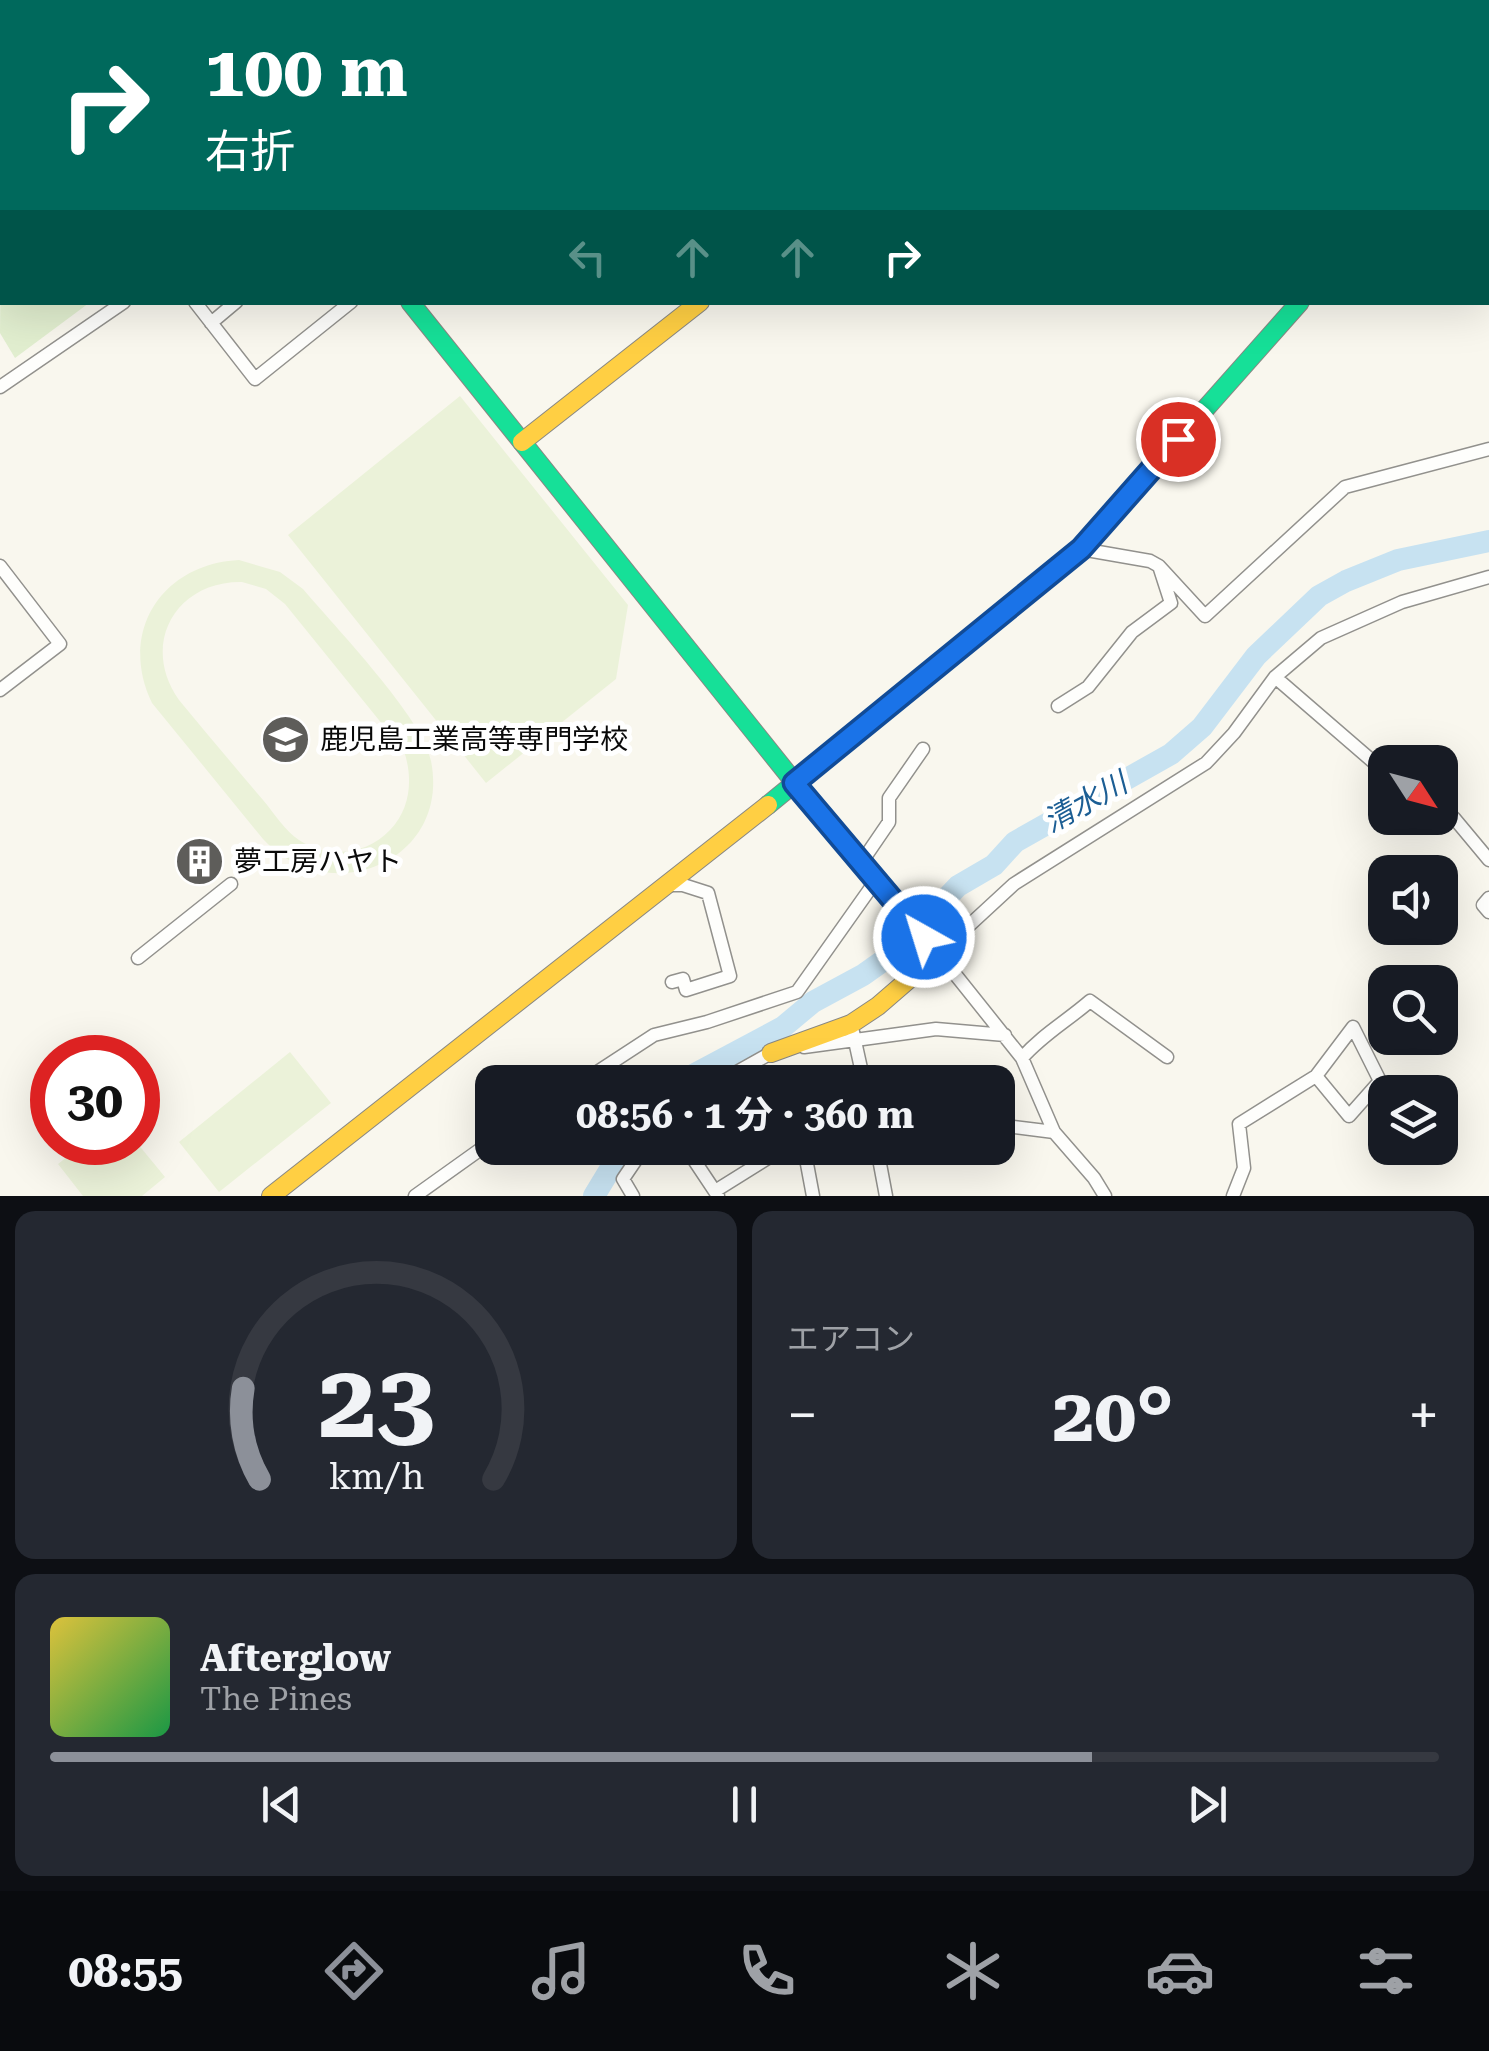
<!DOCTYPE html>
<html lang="ja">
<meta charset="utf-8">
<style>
:root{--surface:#171b24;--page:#242831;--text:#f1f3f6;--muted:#9ea1a6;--line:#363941;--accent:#8c9099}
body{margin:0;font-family:"Roboto Serif","Noto Sans JP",serif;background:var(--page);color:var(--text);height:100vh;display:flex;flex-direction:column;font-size:38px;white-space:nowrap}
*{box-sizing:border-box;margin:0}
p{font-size:32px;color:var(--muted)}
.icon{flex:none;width:55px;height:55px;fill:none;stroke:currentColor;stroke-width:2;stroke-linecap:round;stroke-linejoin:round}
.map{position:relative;height:1196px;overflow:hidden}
.side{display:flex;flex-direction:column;gap:15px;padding:15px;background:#0d0f14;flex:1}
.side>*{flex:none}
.banner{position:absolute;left:0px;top:0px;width:1490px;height:305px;box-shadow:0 10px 40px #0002;background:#00695c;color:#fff;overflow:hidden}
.needle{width:65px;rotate:126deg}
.tools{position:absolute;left:1368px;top:745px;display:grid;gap:20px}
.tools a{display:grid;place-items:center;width:90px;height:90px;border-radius:20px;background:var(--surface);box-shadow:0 10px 40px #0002;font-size:50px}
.speed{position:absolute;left:30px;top:1035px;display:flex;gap:20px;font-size:50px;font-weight:700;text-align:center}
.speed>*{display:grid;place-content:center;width:130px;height:130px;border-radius:50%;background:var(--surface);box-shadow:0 10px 40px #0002;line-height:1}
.speed .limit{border:15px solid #d22;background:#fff;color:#111}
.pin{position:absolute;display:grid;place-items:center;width:85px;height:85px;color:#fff;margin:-42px;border:5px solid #fff;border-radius:50%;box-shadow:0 2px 10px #0007}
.me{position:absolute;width:110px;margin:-55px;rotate:321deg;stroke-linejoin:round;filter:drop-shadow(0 0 8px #0008)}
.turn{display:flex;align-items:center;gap:35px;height:210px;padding:0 40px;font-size:45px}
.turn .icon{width:130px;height:130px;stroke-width:2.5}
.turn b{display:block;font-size:70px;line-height:85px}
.lanes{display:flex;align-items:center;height:95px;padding:0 40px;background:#0003;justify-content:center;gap:50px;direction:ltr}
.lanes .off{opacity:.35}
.big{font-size:75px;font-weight:700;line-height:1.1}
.side .widget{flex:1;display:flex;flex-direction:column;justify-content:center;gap:15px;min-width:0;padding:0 35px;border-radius:20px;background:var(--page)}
.side .dial{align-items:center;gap:0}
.dial svg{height:260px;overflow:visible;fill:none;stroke:var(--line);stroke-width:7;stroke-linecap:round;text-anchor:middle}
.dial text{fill:var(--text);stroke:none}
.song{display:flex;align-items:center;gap:30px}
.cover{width:120px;height:120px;border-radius:15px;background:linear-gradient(135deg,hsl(50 70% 55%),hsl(140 70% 35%))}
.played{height:10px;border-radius:5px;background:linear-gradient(90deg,var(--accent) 75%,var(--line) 75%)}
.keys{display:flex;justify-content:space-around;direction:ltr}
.heat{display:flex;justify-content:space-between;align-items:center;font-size:55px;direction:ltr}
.side .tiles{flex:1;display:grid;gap:15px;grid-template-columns:1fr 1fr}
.widget:last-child{grid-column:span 2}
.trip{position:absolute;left:475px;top:1065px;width:540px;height:100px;border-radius:20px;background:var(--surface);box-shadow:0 10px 40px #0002;font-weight:700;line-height:100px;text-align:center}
.tab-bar{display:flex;height:160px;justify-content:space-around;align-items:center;background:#090b0e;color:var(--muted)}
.tab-bar .icon{width:70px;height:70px}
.tab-bar .active{color:var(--accent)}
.tab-bar b{font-size:45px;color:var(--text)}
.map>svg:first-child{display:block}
.green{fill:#e1eecf}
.pitch{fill:#ebf2d9;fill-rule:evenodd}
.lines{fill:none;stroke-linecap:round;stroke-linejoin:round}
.river{stroke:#c7e2f1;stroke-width:22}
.street-casing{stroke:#92918d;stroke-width:15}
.fast-casing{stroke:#888783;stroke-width:20}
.slow-casing{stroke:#888783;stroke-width:20}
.street{stroke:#fefefc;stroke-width:12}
.fast{stroke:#16e098;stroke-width:18}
.slow{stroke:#ffcf43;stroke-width:18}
.route-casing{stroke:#114b97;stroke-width:25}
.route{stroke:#1a73e8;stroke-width:18}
.labels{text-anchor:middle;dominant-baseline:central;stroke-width:10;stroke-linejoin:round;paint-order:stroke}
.poi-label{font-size:28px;fill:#0a0a0a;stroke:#fff;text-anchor:start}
.water-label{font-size:30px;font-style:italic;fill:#1c5e94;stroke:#fff}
</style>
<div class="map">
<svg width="1489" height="1196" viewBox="0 0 1489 1196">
<rect width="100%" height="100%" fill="#f9f7ee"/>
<path class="green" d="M2 137V302L89 303 15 358 0 333Z"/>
<path class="pitch" d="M460 396 628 605 616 679 486 783 288 535Z
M239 560 280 572 303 589C335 627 423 718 431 761 451 862 329 911 263 839L152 703C118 633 161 564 239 560ZM242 582 266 589 285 604 404 751C413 778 411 808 390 830 367 855 327 859 299 840 285 831 274 813 263 800 235 767 207 734 179 700 140 645 175 581 242 582Z
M290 1052 331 1103 219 1192 179 1142Z
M85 1143H137L165 1177 142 1196H83L58 1164Z"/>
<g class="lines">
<path class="river" d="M680 1082 783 1027 813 1002 863 975 894 953 958 886 994 865 1015 842 1171 754 1202 727 1256 656 1319 596 1346 581 1398 560 1489 541
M594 1196 623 1148"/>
<defs>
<path id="street" d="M197 0 198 2
M270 2 272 0
M485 2 488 0
M1278 2 1280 0
M0 32 2 35
M1488 92 1489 90
M1488 160 1489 158
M1488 213 1489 215
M195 302 255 379 351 302
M211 323 236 302
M0 387 124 302
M1081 549 1150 561 1159 566 1205 616 1345 487 1489 449
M0 566 60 644 0 690
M1275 677 1385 772
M1058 706 1088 687 1132 632 1171 603 1160 569
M795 783 911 919 1022 1058 1054 1132 1094 1178 1105 1196
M1440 809 1454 818 1489 860
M861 863 889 822V798L923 749
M669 885H683L708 893 730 976 686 990 683 979 672 982
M1489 898 1483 905 1489 912
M937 955 1014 884 1206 763 1234 733 1275 677 1321 638 1402 602 1489 577
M138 958 231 884
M853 1032 864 1082
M804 1047 936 1029 1005 1035
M1022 1058C1042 1035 1067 1021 1090 1001L1167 1057
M582 1082 654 1035 707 1022 797 992 877 879
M719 1082 771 1053 779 1051
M998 1125 1054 1132
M686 1148 718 1196
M804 1148 813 1196
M877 1148 886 1196
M715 1191 784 1148
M415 1196 492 1141
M633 1196 623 1179 644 1148
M1233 1196 1244 1168 1239 1124 1316 1076 1353 1027 1380 1081 1349 1116 1316 1076"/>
<path id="fast" d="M983 2 986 0
M1488 277H1489
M410 302 795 783
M768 805 1081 549 1300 302"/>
<path id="slow" d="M1172 0 1175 2
M522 442 700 302
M771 1053 851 1024 878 1006 937 955
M271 1196 768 805"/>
</defs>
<use href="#street" class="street-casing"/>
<use href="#fast" class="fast-casing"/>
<use href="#slow" class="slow-casing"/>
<use href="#street" class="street"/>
<use href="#fast" class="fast"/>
<use href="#slow" class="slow"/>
</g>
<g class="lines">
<defs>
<path id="route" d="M924 937 794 783 1081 549 1178 439"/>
</defs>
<use href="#route" class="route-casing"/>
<use href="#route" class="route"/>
</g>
<defs>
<symbol id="university-disc" viewBox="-11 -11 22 22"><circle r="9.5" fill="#5e5d5a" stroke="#fff"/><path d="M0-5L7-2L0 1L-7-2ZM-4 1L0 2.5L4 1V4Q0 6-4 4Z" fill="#fff"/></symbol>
<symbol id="building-disc" viewBox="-11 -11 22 22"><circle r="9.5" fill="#5e5d5a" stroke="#fff"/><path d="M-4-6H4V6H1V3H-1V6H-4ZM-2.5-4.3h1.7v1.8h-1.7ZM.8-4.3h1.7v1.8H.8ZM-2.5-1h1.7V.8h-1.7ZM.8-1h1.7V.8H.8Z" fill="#fff"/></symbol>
</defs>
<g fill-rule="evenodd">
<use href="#university-disc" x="258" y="712" width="55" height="55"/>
<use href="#building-disc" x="172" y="834" width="55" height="55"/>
</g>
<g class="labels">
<g class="poi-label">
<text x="320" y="739">鹿児島工業高等専門学校</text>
<text x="234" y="861">夢工房ハヤト</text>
</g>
<g class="water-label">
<text transform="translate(1085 802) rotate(-29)">清水川</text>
</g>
</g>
</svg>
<div class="tools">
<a><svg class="needle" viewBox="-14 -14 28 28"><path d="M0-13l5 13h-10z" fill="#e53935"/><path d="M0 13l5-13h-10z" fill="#9ea1a6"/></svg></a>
<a><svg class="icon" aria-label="sound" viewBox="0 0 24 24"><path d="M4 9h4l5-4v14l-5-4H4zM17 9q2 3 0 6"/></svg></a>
<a><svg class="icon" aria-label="search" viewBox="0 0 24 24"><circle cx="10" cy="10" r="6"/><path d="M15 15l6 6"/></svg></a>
<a><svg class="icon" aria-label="layers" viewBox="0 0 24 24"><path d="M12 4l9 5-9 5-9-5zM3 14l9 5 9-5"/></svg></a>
</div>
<div class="speed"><div class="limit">30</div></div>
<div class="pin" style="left:1178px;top:439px;background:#d93025"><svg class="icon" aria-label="arrive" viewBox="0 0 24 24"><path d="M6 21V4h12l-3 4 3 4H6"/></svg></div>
<svg class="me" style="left:924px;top:937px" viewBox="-20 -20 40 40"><circle r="17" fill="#1a73e8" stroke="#fff" stroke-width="3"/><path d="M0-11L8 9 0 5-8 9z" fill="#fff"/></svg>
<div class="trip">08:56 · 1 分 · 360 m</div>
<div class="banner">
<div class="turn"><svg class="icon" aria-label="right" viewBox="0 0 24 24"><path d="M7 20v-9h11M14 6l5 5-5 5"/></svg><div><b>100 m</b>右折</div></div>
<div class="lanes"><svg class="icon off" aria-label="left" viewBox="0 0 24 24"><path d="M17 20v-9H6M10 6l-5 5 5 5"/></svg><svg class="icon off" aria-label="ahead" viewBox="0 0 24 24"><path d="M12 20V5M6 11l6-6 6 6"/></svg><svg class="icon off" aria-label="ahead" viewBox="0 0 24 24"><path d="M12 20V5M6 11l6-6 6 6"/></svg><svg class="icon" aria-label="right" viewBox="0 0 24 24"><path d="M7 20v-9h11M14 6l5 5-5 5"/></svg></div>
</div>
</div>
<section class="side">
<div class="tiles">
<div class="widget dial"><svg viewBox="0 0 100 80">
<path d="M14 69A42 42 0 1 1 86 69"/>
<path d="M14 69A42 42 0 0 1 9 41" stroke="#8c9099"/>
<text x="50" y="56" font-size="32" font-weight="700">23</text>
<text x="50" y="72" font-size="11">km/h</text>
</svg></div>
<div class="widget"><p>エアコン</p>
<div class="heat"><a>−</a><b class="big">20°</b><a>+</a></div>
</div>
<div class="widget">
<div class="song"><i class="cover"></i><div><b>Afterglow</b><p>The Pines</p></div></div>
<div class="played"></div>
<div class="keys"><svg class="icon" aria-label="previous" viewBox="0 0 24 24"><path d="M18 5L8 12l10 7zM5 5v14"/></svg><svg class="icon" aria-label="pause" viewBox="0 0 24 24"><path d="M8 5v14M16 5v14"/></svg><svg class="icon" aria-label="next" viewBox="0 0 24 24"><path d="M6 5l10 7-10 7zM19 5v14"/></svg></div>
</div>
</div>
</section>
<nav class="tab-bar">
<b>08:55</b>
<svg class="icon active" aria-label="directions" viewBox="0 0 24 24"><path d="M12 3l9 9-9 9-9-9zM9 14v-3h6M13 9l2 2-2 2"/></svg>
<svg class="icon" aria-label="music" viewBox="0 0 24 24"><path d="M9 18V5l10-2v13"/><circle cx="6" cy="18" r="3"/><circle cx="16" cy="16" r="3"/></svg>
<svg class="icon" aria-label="phone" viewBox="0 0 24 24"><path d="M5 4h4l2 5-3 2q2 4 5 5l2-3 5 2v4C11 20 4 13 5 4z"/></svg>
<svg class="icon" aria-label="climate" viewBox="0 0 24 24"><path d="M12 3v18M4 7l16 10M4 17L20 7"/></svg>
<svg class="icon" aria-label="car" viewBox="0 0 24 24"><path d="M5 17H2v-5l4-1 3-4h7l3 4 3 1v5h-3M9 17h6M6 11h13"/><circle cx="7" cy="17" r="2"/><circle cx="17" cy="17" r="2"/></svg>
<svg class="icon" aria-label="filters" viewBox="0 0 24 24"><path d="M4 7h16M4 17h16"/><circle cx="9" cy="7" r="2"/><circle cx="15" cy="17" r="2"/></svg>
</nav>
